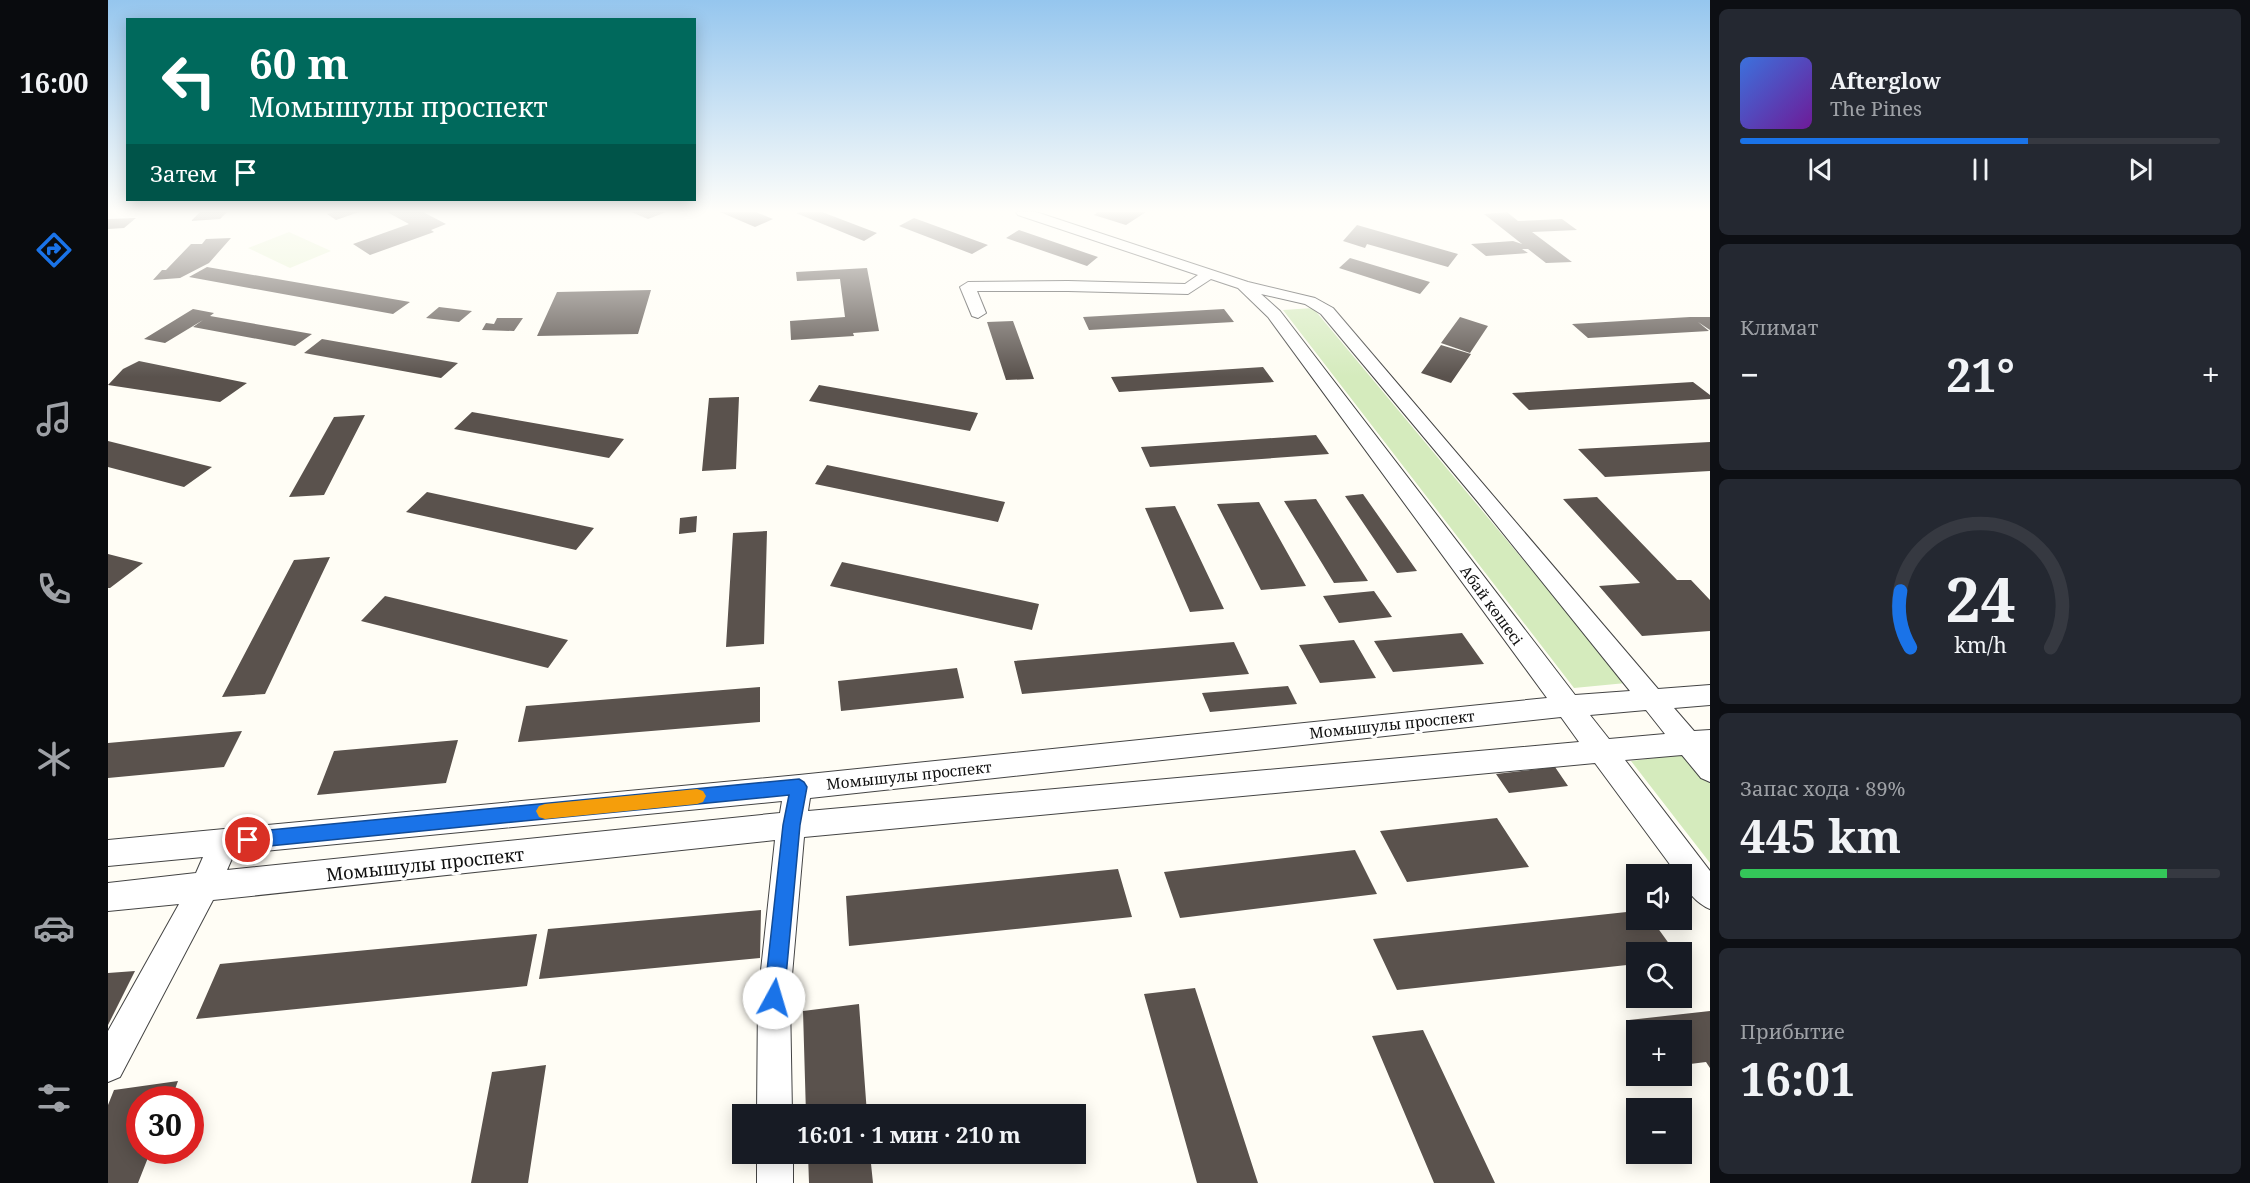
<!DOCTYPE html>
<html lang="ru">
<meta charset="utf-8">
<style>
:root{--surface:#171b24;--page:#242831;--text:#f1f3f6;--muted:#9ea1a6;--line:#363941;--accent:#1a73e8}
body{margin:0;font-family:"Noto Serif",serif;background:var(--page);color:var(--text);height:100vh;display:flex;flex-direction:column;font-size:22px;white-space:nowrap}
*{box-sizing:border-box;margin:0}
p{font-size:20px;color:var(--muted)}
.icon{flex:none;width:33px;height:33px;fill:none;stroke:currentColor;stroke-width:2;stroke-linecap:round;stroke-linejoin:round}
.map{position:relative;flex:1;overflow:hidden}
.details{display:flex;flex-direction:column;gap:9px;padding:9px;background:#0d0f14;width:540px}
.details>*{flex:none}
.guide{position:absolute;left:18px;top:18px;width:570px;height:183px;border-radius:0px;box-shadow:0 3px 15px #0003;background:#00695c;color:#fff;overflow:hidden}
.fabs{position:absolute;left:1518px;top:864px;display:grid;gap:12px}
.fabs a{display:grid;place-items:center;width:66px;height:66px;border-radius:0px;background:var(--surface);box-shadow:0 3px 15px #0003;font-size:30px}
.speed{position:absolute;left:18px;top:1086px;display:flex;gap:12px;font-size:30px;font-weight:700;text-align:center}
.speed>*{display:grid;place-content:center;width:78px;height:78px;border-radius:50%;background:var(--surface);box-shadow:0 3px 15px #0003;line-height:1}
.speed .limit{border:9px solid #d22;background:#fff;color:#111}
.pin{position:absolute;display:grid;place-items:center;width:51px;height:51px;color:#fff;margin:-26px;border:3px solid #fff;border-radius:50%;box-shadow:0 2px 6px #0007}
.me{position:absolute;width:66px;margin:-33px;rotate:6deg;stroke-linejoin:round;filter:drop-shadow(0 0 4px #0008)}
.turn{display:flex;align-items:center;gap:21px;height:126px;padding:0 24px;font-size:27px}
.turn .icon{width:78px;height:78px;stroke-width:2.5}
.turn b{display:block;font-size:42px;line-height:51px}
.then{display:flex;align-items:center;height:57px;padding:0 24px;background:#0003;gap:12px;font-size:22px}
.big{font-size:45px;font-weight:700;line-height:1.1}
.details .widget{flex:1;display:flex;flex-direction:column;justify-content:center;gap:9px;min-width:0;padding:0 21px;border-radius:9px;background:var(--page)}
.details .dial{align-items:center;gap:0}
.dial svg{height:156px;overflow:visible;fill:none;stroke:var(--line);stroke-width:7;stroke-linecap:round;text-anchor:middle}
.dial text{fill:var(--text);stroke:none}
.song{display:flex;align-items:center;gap:18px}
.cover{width:72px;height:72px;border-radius:9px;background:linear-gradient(135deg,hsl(220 70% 55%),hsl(280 70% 35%))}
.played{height:6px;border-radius:3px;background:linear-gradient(90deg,var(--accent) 60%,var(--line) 60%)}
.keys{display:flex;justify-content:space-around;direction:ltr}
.heat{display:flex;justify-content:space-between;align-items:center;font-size:33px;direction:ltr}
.charge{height:9px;border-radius:4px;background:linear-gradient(90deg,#34c759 89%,var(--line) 0)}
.trip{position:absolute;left:624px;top:1104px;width:354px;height:60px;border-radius:0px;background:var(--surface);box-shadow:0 3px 15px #0003;font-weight:700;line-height:60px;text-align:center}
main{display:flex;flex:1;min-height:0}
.tab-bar{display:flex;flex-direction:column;width:108px;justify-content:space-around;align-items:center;background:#090b0e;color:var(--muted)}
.tab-bar .icon{width:42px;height:42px}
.tab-bar .active{color:var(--accent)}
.tab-bar b{font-size:27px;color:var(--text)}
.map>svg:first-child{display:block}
.green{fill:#d5ebbd}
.pitch{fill:#e6f2cf}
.building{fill:#5a524d}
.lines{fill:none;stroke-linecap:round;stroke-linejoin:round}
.minor-casing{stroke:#444;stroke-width:2}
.minor{fill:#fff;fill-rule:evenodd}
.route{fill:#1a73e8;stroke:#114b97;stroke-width:1.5}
.slow{fill:#f59e0b}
.labels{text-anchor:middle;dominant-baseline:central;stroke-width:6;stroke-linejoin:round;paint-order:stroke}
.street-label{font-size:15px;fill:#111;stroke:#fff}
.near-street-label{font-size:18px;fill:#111;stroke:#fff}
</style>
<main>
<nav class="tab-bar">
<b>16:00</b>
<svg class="icon active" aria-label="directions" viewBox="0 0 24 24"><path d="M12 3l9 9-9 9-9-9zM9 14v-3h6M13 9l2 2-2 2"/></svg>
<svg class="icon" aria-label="music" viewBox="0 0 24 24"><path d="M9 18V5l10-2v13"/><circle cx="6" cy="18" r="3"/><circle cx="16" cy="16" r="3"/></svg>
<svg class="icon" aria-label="phone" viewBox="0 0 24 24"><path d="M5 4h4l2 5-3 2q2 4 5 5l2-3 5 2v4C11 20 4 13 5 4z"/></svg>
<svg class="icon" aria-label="climate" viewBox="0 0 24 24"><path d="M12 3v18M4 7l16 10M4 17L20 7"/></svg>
<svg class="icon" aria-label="car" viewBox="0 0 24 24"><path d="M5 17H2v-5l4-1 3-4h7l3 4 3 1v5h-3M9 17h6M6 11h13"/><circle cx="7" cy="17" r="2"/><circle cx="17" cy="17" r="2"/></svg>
<svg class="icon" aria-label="filters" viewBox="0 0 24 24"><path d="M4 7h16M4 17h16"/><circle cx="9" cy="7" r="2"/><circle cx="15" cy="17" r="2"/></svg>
</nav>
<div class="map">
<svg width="1602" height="1183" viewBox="0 0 1602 1183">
<rect width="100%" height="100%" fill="#fffdf5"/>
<path class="green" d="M1205 308 1518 683 1466 688 1175 310Z
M1579 754 1602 782V863L1523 761Z"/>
<path class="pitch" d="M181 232 223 251 182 268 140 248Z"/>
<path class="building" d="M92 212H119L112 219 83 221Z
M226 212H251L228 220 219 214Z
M279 212H315L338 224 323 230 326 232 262 255 245 244 301 224Z
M523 212H558L540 219Z
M612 212H648L665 219 647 227Z
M692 212H714L769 233 756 241 688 213Z
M990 212H1038L1018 225 986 215Z
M1399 212 1410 221 1454 219 1469 230 1424 232 1464 262 1438 263 1420 249H1414L1420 253 1378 256 1363 244 1405 241 1414 244 1376 214Z
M28 218 16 228 0 229V219Z
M806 218 880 245 864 254 791 226Z
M1249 225 1350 254 1340 267 1259 244 1257 248 1235 241Z
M911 230 990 257 979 266 898 238Z
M123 238 101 263 72 278 45 280 54 270H58L83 244H94L98 239Z
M1242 258 1322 282 1312 294 1231 268Z
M99 267 302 302 285 314 81 277Z
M759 268 771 331 745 333 746 336 683 340 682 321 737 317 732 279 689 281 688 272Z
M543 290 530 334 429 336 449 292Z
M331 307 364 311 351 322 318 318Z
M85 309 106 313 102 316 204 334 187 346 85 327 95 320 57 343 36 339Z
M1116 309 1126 322 981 330 975 317Z
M1352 317 1380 326 1362 353 1333 343Z
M1582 317H1602V330L1590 322 1601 331 1480 338 1464 324Z
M389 318H415L406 331 374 330 378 323 386 324Z
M905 321 926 379 898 380 879 322Z
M214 339 350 363 333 378 196 353Z
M1333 345 1363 354 1343 383 1313 373Z
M31 361 139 383 112 402 0 385 15 369Z
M1155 367 1166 382 1011 392 1003 377Z
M1585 382 1602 395V399L1421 410 1404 393Z
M711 385 870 413 862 431 701 401Z
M631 397 628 469 594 471 601 398Z
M364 412 516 439 501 458 346 429Z
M257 415 216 495 181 497 226 417Z
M1208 435 1221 454 1042 467 1033 447Z
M0 441 104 467 76 487 0 467Z
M1602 442V471L1497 477 1470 449Z
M719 465 897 502 890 522 707 484Z
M319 492 486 528 468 550 298 512Z
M1255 494 1309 571 1289 573 1237 496Z
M1489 497 1569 580H1583L1602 600V631L1534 636 1491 586 1532 583 1455 499Z
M1208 499 1260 581 1226 583 1176 501Z
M1151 502 1198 586 1153 590 1109 504Z
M1067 506 1116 609 1082 612 1037 508Z
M589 516 588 532 571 534 572 518Z
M659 531 656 644 618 647 625 533Z
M0 554 35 563 2 588H0Z
M222 557 157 694 114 697 186 560Z
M734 562 931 604 924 630 722 586Z
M1266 591 1284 617 1231 623 1215 596Z
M277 596 460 640 440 668 253 621Z
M1354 633 1376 664 1285 672 1266 641Z
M1246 640 1268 678 1212 683 1191 645Z
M1126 642 1141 674 914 694 906 661Z
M849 668 856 698 733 711 730 681Z
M1180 686 1189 704 1102 712 1094 693Z
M652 687V722L410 742 418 706Z
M134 731 116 767 0 778V743Z
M350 740 338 783 209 795 226 751Z
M1447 767 1460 786 1401 793 1388 774Z
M1389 818 1421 867 1299 882 1272 831Z
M1247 850 1269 894 1072 918 1056 872Z
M1010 869 1024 917 741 946 738 896Z
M653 910 652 958 431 979 440 929Z
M1528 911V920H1544L1567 952H1528V964L1289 990 1265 939Z
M429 934 419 986 88 1019 112 964Z
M27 971 0 1025V973Z
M1087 988 1150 1183H1089L1036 994Z
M751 1004 759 1114H698L695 1011Z
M1602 1011V1068L1598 1062 1574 1065V1030H1527L1521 1020Z
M1315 1030 1387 1183H1326L1264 1036Z
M438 1065 420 1183H363L384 1072Z
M70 1081 63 1100H32V1150H43L30 1183H0V1105L6 1090Z
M700 1154H762L765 1183H701Z"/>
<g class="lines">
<defs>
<path id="minor" d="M908 212H928L1140 282 1207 298 1225 308 1550 689 1602 685V705L1566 708 1586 731 1602 730V782L1593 778 1574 755 1517 760 1602 871V909C1590 904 1574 889 1574 874H1569L1487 763 696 837 682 998 684 1114H649L650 998 667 840 105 900 12 1077 0 1082V1031L71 904 0 911V883L88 873 95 857 0 866V840L691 775 1439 698 1160 317 1130 288 1103 279 1080 294 960 291H869L878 313 870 318 864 316 852 287 860 282 960 281 1077 284 1090 275 910 215ZM1153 294 1197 304 1213 314 1370 502 1522 691 1467 695 1172 311ZM1538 710 1557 734 1501 739 1482 715ZM1453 717 1471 742 700 811 702 798ZM674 801 672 813 119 870 126 854Z
M649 1154H685V1183H649Z"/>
</defs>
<use href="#minor" class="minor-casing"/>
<use href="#minor" class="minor"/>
</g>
<linearGradient id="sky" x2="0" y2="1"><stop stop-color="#95c6ee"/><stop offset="0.56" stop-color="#fffefa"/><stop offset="1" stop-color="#fffefa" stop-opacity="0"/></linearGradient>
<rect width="1602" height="377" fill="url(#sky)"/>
<path class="route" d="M691 779 696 782 699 787 692 825 676 998 673 1005 666 1008 659 1005 656 998 675 825 681 795 140 848 134 846 131 840 134 834 140 832Z"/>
<path class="slow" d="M589 789 595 791 598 796 595 802 589 804 437 819 431 817 428 811 431 806 437 804Z"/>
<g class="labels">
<g class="street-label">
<text transform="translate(1384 605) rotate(54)">Абай көшесі</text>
<text transform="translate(1284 724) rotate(-6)">Момышулы проспект</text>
<text transform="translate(801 775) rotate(-6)">Момышулы проспект</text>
</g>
<g class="near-street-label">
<text transform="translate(317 864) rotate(-6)">Момышулы проспект</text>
</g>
</g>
</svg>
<div class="fabs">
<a><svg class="icon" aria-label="sound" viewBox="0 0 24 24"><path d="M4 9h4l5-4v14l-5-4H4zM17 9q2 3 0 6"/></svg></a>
<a><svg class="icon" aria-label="search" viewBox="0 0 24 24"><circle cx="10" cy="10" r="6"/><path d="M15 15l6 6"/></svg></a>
<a>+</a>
<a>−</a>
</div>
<div class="speed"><div class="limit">30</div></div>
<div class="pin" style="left:140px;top:840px;background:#d93025"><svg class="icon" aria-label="arrive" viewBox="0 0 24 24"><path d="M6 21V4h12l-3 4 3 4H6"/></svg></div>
<svg class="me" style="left:666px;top:998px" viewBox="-20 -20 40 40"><circle r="19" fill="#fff"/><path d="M0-13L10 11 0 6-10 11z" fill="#1a73e8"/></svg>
<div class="trip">16:01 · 1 мин · 210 m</div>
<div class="guide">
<div class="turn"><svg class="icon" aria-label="left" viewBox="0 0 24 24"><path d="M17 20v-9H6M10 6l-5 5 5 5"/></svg><div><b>60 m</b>Момышулы проспект</div></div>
<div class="then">Затем<svg class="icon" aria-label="arrive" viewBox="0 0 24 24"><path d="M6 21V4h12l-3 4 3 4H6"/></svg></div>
</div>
</div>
<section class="details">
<div class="widget">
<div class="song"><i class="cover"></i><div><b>Afterglow</b><p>The Pines</p></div></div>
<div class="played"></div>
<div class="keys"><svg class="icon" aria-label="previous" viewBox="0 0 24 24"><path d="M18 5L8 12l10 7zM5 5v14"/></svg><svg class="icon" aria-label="pause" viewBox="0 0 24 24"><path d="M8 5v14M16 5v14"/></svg><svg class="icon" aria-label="next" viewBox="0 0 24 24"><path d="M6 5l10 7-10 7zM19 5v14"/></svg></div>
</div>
<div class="widget"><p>Климат</p>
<div class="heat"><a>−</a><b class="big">21°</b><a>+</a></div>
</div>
<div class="widget dial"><svg viewBox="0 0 100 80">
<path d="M14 69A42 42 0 1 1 86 69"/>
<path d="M14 69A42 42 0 0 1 9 40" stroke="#1a73e8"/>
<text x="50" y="56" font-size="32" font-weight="700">24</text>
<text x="50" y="72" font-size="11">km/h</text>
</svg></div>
<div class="widget"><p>Запас хода · 89%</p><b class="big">445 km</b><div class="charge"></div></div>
<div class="widget"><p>Прибытие</p><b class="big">16:01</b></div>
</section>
</main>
